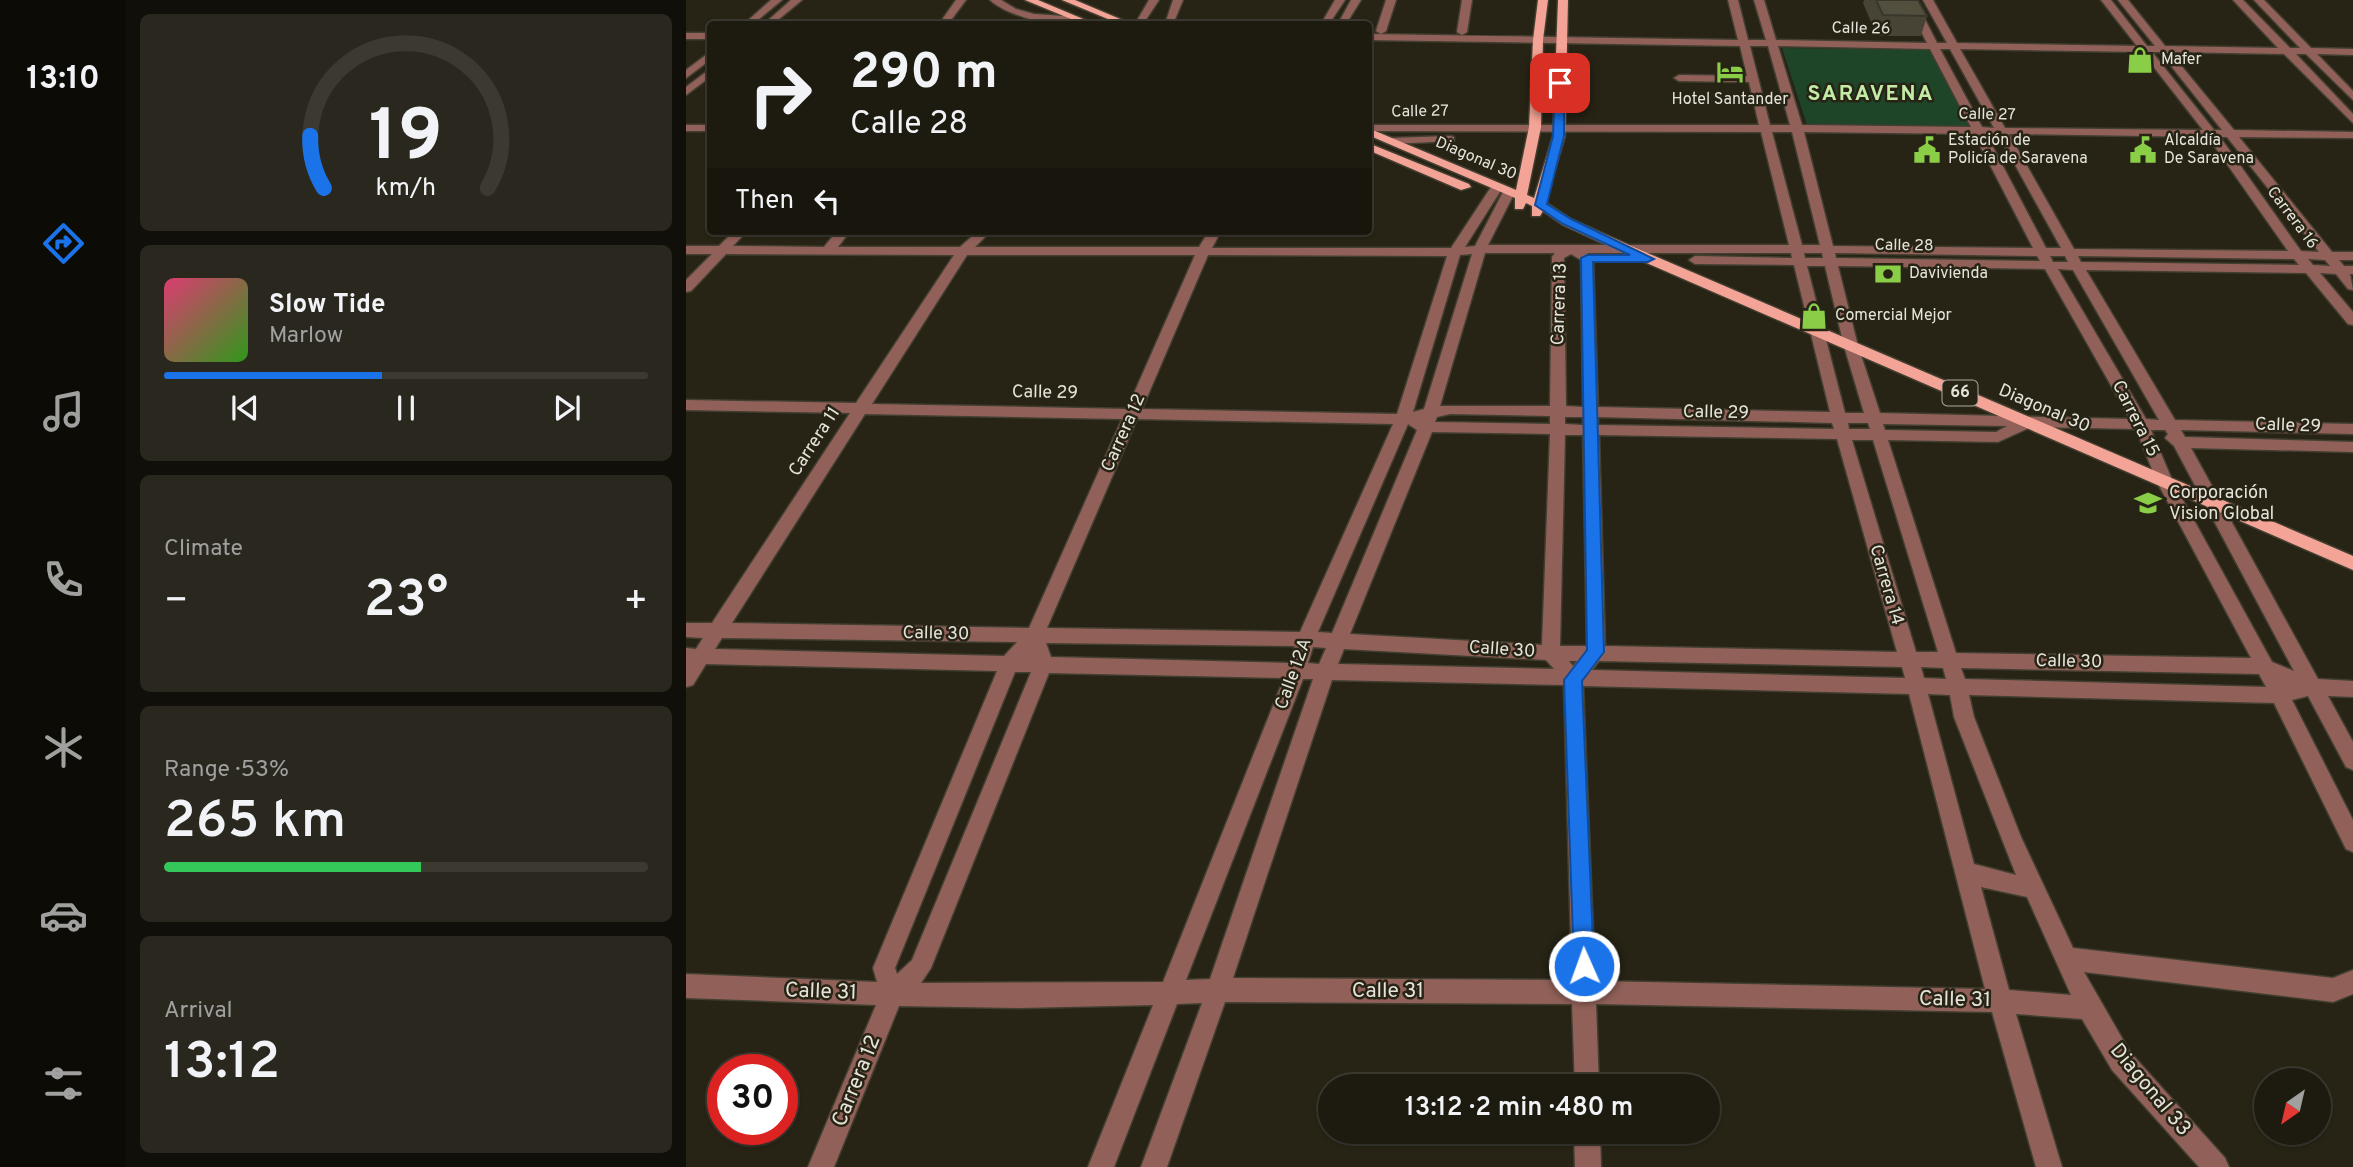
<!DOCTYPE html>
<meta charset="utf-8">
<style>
:root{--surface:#1d1b10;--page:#2a281e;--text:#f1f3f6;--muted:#a0a19f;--line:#3b3930;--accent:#1a73e8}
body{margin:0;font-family:Overpass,sans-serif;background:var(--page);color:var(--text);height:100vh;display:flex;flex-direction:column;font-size:26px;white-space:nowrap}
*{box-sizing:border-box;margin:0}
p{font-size:23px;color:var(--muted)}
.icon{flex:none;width:38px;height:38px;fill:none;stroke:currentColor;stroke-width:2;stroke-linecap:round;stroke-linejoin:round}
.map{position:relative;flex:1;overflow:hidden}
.side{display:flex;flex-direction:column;gap:14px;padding:14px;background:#100f09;width:560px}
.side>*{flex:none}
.banner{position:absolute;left:21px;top:21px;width:665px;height:214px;border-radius:7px;box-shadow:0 2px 5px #0004,0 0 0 2px var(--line);background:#1d1b10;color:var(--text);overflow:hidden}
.needle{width:46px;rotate:214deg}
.tools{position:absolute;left:1568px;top:1068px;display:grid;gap:14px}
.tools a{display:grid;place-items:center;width:77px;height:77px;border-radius:50%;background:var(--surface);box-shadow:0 2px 5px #0004,0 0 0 2px var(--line);font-size:35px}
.speed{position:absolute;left:21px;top:1054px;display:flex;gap:14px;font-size:35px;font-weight:700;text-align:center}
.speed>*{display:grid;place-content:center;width:91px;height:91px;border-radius:50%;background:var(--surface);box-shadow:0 2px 5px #0004,0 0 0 2px var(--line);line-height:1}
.speed .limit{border:10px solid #d22;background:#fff;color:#111}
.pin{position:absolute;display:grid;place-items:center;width:60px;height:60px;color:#fff;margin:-30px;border-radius:14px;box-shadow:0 4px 10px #0006}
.me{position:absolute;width:77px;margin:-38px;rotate:358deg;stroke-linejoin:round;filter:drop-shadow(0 0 5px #0008)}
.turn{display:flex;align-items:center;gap:24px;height:147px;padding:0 28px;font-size:32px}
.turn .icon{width:91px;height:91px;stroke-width:2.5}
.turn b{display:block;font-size:49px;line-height:60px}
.then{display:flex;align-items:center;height:66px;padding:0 28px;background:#0003;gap:14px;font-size:26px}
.big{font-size:52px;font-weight:600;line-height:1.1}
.side .widget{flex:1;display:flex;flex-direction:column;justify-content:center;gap:10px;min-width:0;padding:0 24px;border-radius:10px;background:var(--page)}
.side .dial{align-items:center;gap:0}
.dial svg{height:182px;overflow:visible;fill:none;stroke:var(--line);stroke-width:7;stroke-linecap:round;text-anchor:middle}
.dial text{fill:var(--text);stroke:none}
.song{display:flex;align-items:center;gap:21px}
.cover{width:84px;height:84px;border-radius:10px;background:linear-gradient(135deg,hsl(340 70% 55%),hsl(110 70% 35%))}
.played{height:7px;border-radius:4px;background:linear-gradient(90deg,var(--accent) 45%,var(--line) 45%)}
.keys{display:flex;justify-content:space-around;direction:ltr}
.heat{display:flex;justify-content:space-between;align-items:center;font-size:38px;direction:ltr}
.charge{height:10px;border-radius:5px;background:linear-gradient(90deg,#34c759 53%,var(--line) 0)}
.trip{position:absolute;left:632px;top:1074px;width:402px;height:70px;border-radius:35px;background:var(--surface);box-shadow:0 2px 5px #0004,0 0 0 2px var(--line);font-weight:600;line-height:70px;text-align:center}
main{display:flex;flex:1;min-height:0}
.menu{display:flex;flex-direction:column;width:126px;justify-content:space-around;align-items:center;background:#0c0b06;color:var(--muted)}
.menu .icon{width:49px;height:49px}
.menu .current{color:var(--accent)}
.menu b{font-size:32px;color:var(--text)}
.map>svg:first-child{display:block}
.green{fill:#1f4529}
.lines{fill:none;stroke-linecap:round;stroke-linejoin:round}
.minor-casing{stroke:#423f31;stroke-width:3}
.major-casing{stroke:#423f31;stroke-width:3}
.minor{fill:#916159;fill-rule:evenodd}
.major{fill:#f4a496;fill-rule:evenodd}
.wall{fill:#474435}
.building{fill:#524f3e;stroke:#39372b;stroke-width:2}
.route{fill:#1a73e8;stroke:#114b97;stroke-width:2}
.labels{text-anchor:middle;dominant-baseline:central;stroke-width:5;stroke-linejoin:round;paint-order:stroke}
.far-street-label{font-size:16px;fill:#e6e4da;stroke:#272415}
.far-poi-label{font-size:16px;fill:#e6e4da;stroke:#272415;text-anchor:start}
.shield{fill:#272415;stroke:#adaa9f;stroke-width:2}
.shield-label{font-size:16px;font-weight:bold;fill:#e6e4da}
.street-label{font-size:18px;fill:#e6e4da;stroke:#272415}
.poi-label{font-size:18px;fill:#e6e4da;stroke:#272415;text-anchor:start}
.far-district-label{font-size:21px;font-weight:bold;letter-spacing:2px;fill:#c3eba6;stroke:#272415}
.near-street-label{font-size:21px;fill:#e6e4da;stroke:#272415}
</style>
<main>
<nav class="menu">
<b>13:10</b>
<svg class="icon current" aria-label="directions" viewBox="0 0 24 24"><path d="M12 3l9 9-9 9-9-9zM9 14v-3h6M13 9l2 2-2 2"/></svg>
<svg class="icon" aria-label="music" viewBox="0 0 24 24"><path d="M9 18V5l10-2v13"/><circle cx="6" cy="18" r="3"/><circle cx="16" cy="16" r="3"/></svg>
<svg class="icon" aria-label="phone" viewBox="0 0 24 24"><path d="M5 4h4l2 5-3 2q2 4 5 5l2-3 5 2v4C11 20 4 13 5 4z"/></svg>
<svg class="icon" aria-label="climate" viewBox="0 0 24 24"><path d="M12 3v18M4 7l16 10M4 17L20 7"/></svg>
<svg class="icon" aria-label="car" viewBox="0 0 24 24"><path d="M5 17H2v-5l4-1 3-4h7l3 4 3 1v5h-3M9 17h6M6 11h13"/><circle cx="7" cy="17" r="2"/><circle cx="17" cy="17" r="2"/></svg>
<svg class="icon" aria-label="filters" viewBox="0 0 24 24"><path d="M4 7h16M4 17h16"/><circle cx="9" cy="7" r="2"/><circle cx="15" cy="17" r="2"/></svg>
</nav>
<section class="side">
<div class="widget dial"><svg viewBox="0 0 100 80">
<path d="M14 69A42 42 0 1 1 86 69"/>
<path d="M14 69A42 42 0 0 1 8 46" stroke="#1a73e8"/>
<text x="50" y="56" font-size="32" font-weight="700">19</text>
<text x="50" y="72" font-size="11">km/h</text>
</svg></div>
<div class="widget">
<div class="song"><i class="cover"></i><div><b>Slow Tide</b><p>Marlow</p></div></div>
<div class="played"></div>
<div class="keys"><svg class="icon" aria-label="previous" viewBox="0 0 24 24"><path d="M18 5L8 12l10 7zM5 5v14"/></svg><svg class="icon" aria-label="pause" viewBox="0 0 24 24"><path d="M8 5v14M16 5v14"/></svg><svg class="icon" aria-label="next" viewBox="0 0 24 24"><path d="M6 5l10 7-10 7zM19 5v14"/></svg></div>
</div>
<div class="widget"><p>Climate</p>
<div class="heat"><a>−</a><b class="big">23°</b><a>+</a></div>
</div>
<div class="widget"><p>Range · 53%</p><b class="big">265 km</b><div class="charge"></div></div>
<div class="widget"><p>Arrival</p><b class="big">13:12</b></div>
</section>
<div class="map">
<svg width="1667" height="1167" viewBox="0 0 1667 1167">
<rect width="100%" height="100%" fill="#272415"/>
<path class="green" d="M1096 48 1246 50 1288 127 1121 125Z"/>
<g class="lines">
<defs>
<path id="minor" d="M85 0H96L67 24H58Z
M105 0H116L87 24H78Z
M270 0H280L262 24H253Z
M304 0H315L330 9 348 14 393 17 398 20C379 32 320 16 304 0Z
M463 0H473L457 24H449Z
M487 0H497L487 24H479Z
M649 0H659L643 24H635Z
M665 0H675L660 24H652Z
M700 0H710L700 31 695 34 690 31Z
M776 0H786L781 32 776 35 771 32Z
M1042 0H1052L1062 40H1080L1068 0H1078L1090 40 1241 43 1219 0H1229L1251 43H1261L1237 0H1247L1271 43 1451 46 1415 0H1425L1461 46H1469L1432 0H1442L1479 46 1592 48 1547 0H1557L1604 48H1614L1568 0H1578L1625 48 1667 49V55L1631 54 1667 91V100L1620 54H1610L1667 114V123L1598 54 1484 52 1548 130 1667 132V138L1553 137 1646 252H1667V260H1653L1658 266H1667V274H1664L1667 290 1662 289 1650 274 1634 273 1667 312V325L1662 324 1620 273 1400 270 1489 420 1667 424V434L1495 430 1499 437 1667 442V452L1505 448 1632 679 1667 681V697L1642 696 1667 742V770L1660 767 1622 696 1606 700 1667 820V852L1660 849 1588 703 1283 695 1288 717 1335 837 1387 948 1647 978 1667 970V994L1647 1002 1398 972 1444 1052 1539 1158 1543 1167H1513L1426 1070 1396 1019 1330 1014 1376 1167H1350L1306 1012 910 1004 913 1087H889L886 1004 539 1002 481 1167H455L516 1003 491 1004 428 1167H402L467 1005 333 1008 213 1006 148 1167H122L190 1005 0 998V974L191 982 187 968 311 671 20 664 7 685 0 687V648L10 649 17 638 0 637V623H26L164 413 0 410V400L170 403 268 255 40 254 5 291 0 292V280L26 254H0V246H33L48 231H61L47 246 138 247 151 231H164L152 247H274L292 231H305L289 247H513L523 231H535L526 248H765L807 184 811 183 817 187 779 247 789 246 817 192 823 188 829 192 802 245H1103L1075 132 682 131V125H1073L1063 82 993 81 988 78 993 75 1061 76 1054 46 682 40V34L1052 40ZM1064 46H1082L1104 125H1084ZM1092 46 1244 49 1285 127 1116 125ZM1254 49H1264L1308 128 1296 127ZM1274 49 1456 52 1517 130 1319 128ZM1466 52H1474L1536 130H1528ZM1086 132H1106L1134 245H1116ZM1118 132 1288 134 1347 248 1147 246ZM1300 134H1312L1375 248H1360ZM1323 134 1522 137 1602 251 1388 249ZM1534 137H1541L1633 252 1615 251ZM799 253H869L866 257 864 406H754ZM901 253H1105L1106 258 1009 256 1003 260 1009 264 1108 265 1144 412 912 407 907 258ZM1118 253H1136L1137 258H1119ZM1149 253 1351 256 1354 261 1150 258ZM786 254 738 409 727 412 774 255ZM885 254 895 260 897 407 880 406 878 258ZM281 255H509L441 409 186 404ZM522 255 761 256 711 414 456 409ZM1364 256H1379L1382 262H1367ZM1392 256 1608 259 1613 265 1395 262ZM1622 259 1639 260 1644 266 1627 265ZM1121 266H1139L1158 346 1178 413H1159ZM1152 266 1359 269 1444 419 1194 413 1172 346ZM1372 269 1387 270 1473 420 1460 419ZM179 414 436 419 343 628 46 623ZM764 414 864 416V424L749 422 751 417ZM879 417H897V425L879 424ZM912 417 1146 423 1148 429 912 425ZM451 419 707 424 614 632 361 628ZM1162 423H1182L1184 429H1163ZM722 424 731 430 646 633 632 632ZM1197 424 1321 426 1310 432 1199 430ZM1345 427 1450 429 1471 482 1565 658 1270 653 1202 440 1312 442ZM1465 430H1479L1482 434 1479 438 1488 446 1608 671 1586 662 1487 482ZM746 432 864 434 856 645 664 634ZM879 435H897L901 646H874ZM913 435 1151 439 1211 652 919 646ZM1166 440H1187L1252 652H1230ZM36 638 331 642 318 656 29 649ZM360 643 609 646 604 663 365 657ZM627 647 640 648 633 664 622 663ZM658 649 860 660 868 669 652 664ZM883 661H891L887 666ZM913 661 1216 667 1219 678 906 670ZM1235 667 1257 668 1260 679 1238 678ZM1275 668 1573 674 1580 687 1279 679ZM329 672H345L226 960 211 974 209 968ZM363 673 598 678 477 982 235 983 245 968ZM617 679H627L524 979 500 980ZM646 680 878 685 886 980 547 978ZM897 686 1223 694 1299 989 909 981ZM1242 694 1264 695 1268 717 1330 875 1288 864ZM1295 887 1341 897 1385 995 1323 990Z
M0 33H24V39H0Z
M24 52V60L0 78V70Z
M24 69V77L0 95V87Z
M0 125H24V131H0Z
M764 136 768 137V141L705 144 699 141 705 138Z
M888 1132H914L915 1167H889Z"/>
<path id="major" d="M339 0H352L409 24H397Z
M376 0H389L446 24H434Z
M852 0H862L857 40 855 127 841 195 848 198 867 136 872 0H882L879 136 859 202 885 219 943 245 1667 556V570L933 251 877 225 857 211 854 216H846V206L840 203 837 209H829V198L682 135V128L830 190 843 127 847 40Z
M682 143 783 184 785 187 775 190 682 150Z"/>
</defs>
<use href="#minor" class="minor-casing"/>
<use href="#major" class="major-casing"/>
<use href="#minor" class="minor"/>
<use href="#major" class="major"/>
</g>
<path class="wall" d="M1178 0H1232L1241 16 1235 36H1191L1177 3Z"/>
<path class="building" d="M1190 0H1232L1241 16 1197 15Z"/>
<path class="route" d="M874 80 878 83V136L861 204 885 219 968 259 962 262H907L918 652 896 681 908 966 905 974 898 977 891 974 888 966 878 680 901 650 895 258 901 255H944L877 224 849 205 867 136 869 83Z"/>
<defs>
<symbol id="shop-bare" viewBox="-9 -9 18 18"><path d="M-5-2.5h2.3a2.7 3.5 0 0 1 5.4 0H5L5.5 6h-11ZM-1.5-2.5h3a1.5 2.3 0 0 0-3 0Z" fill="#8ace47" stroke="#272415" stroke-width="2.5" paint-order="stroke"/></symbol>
<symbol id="hotel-bare" viewBox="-9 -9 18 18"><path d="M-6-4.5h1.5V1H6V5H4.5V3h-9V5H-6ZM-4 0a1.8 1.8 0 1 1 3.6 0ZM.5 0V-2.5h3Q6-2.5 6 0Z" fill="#8ace47" stroke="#272415" stroke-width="2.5" paint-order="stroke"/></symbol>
<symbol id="civic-bare" viewBox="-9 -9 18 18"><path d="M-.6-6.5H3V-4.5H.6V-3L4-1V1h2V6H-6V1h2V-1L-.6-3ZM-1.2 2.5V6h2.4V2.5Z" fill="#8ace47" stroke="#272415" stroke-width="2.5" paint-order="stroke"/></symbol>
<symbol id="bank-bare" viewBox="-9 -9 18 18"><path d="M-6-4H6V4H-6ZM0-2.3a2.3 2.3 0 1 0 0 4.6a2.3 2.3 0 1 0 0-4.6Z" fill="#8ace47" stroke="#272415" stroke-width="2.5" paint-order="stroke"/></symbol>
<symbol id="school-bare" viewBox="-9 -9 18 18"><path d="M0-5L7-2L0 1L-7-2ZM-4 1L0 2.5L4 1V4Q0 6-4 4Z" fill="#8ace47" stroke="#272415" stroke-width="2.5" paint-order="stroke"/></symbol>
</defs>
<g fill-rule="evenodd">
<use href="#shop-bare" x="1435" y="41" width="38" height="38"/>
<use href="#hotel-bare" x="1025" y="53" width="38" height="38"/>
<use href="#civic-bare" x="1222" y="131" width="38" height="38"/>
<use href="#civic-bare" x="1438" y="131" width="38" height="38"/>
<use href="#bank-bare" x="1183" y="255" width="38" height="38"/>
<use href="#shop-bare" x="1109" y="297" width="38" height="38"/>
<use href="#school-bare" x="1443" y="484" width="38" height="38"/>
</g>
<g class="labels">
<g class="far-street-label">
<text transform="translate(1175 29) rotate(1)">Calle 26</text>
<text transform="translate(734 112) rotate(-1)">Calle 27</text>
<text transform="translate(1301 115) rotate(1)">Calle 27</text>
<text transform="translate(790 159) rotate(23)">Diagonal 30</text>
<text transform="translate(1606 218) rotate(53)">Carrera 16</text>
<text transform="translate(1218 246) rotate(1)">Calle 28</text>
</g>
<g class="far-poi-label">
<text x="1475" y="60">Mafer</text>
<text x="1044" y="100" text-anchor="middle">Hotel Santander</text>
<text x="1262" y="141">Estación de<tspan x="1262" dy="18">Policía de Saravena</tspan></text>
<text x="1478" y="141">Alcaldía<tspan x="1478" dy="18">De Saravena</tspan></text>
<text x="1223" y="274">Davivienda</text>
<text x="1149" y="316">Comercial Mejor</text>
</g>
<rect class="shield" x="1256.5" y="380.5" width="35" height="25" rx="5"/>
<g class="shield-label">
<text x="1274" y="393">66</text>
</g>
<g class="street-label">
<text transform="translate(874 304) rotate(-88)">Carrera 13</text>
<text transform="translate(359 393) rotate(1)">Calle 29</text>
<text transform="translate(1358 409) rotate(23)">Diagonal 30</text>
<text transform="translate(1030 413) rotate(1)">Calle 29</text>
<text transform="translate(1449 419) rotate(63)">Carrera 15</text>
<text transform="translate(1602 426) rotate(2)">Calle 29</text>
<text transform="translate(438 433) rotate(-66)">Carrera 12</text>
<text transform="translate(129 442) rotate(-57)">Carrera 11</text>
<text transform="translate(1200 585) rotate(74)">Carrera 14</text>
<text transform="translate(250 634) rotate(1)">Calle 30</text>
<text transform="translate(816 650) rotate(4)">Calle 30</text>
<text transform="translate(1383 662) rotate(1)">Calle 30</text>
<text transform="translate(608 674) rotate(-70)">Calle 12A</text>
</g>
<g class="poi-label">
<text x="1483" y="493">Corporación<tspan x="1483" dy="21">Vision Global</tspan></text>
</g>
<g class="far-district-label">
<text x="1185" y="94">SARAVENA</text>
</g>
<g class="near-street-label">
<text x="702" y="991">Calle 31</text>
<text transform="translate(135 992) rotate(2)">Calle 31</text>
<text transform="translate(1269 1000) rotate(1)">Calle 31</text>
<text transform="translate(171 1081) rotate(-68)">Carrera 12</text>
<text transform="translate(1464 1090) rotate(50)">Diagonal 33</text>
</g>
</g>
</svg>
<div class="tools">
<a><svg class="needle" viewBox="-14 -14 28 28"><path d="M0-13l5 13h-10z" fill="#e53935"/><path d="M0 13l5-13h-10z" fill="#a0a19f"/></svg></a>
</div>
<div class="speed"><div class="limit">30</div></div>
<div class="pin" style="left:874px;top:83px;background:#d93025"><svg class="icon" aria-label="arrive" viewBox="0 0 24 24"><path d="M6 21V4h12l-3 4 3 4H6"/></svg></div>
<svg class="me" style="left:898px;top:966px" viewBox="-20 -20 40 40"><circle r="17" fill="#1a73e8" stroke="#fff" stroke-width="3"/><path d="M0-11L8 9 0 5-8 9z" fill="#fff"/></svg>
<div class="trip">13:12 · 2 min · 480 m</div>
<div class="banner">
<div class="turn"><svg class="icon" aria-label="right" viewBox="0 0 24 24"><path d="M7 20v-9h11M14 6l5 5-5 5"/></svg><div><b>290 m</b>Calle 28</div></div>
<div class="then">Then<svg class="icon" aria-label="left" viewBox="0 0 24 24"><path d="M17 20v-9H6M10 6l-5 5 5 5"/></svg></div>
</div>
</div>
</main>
